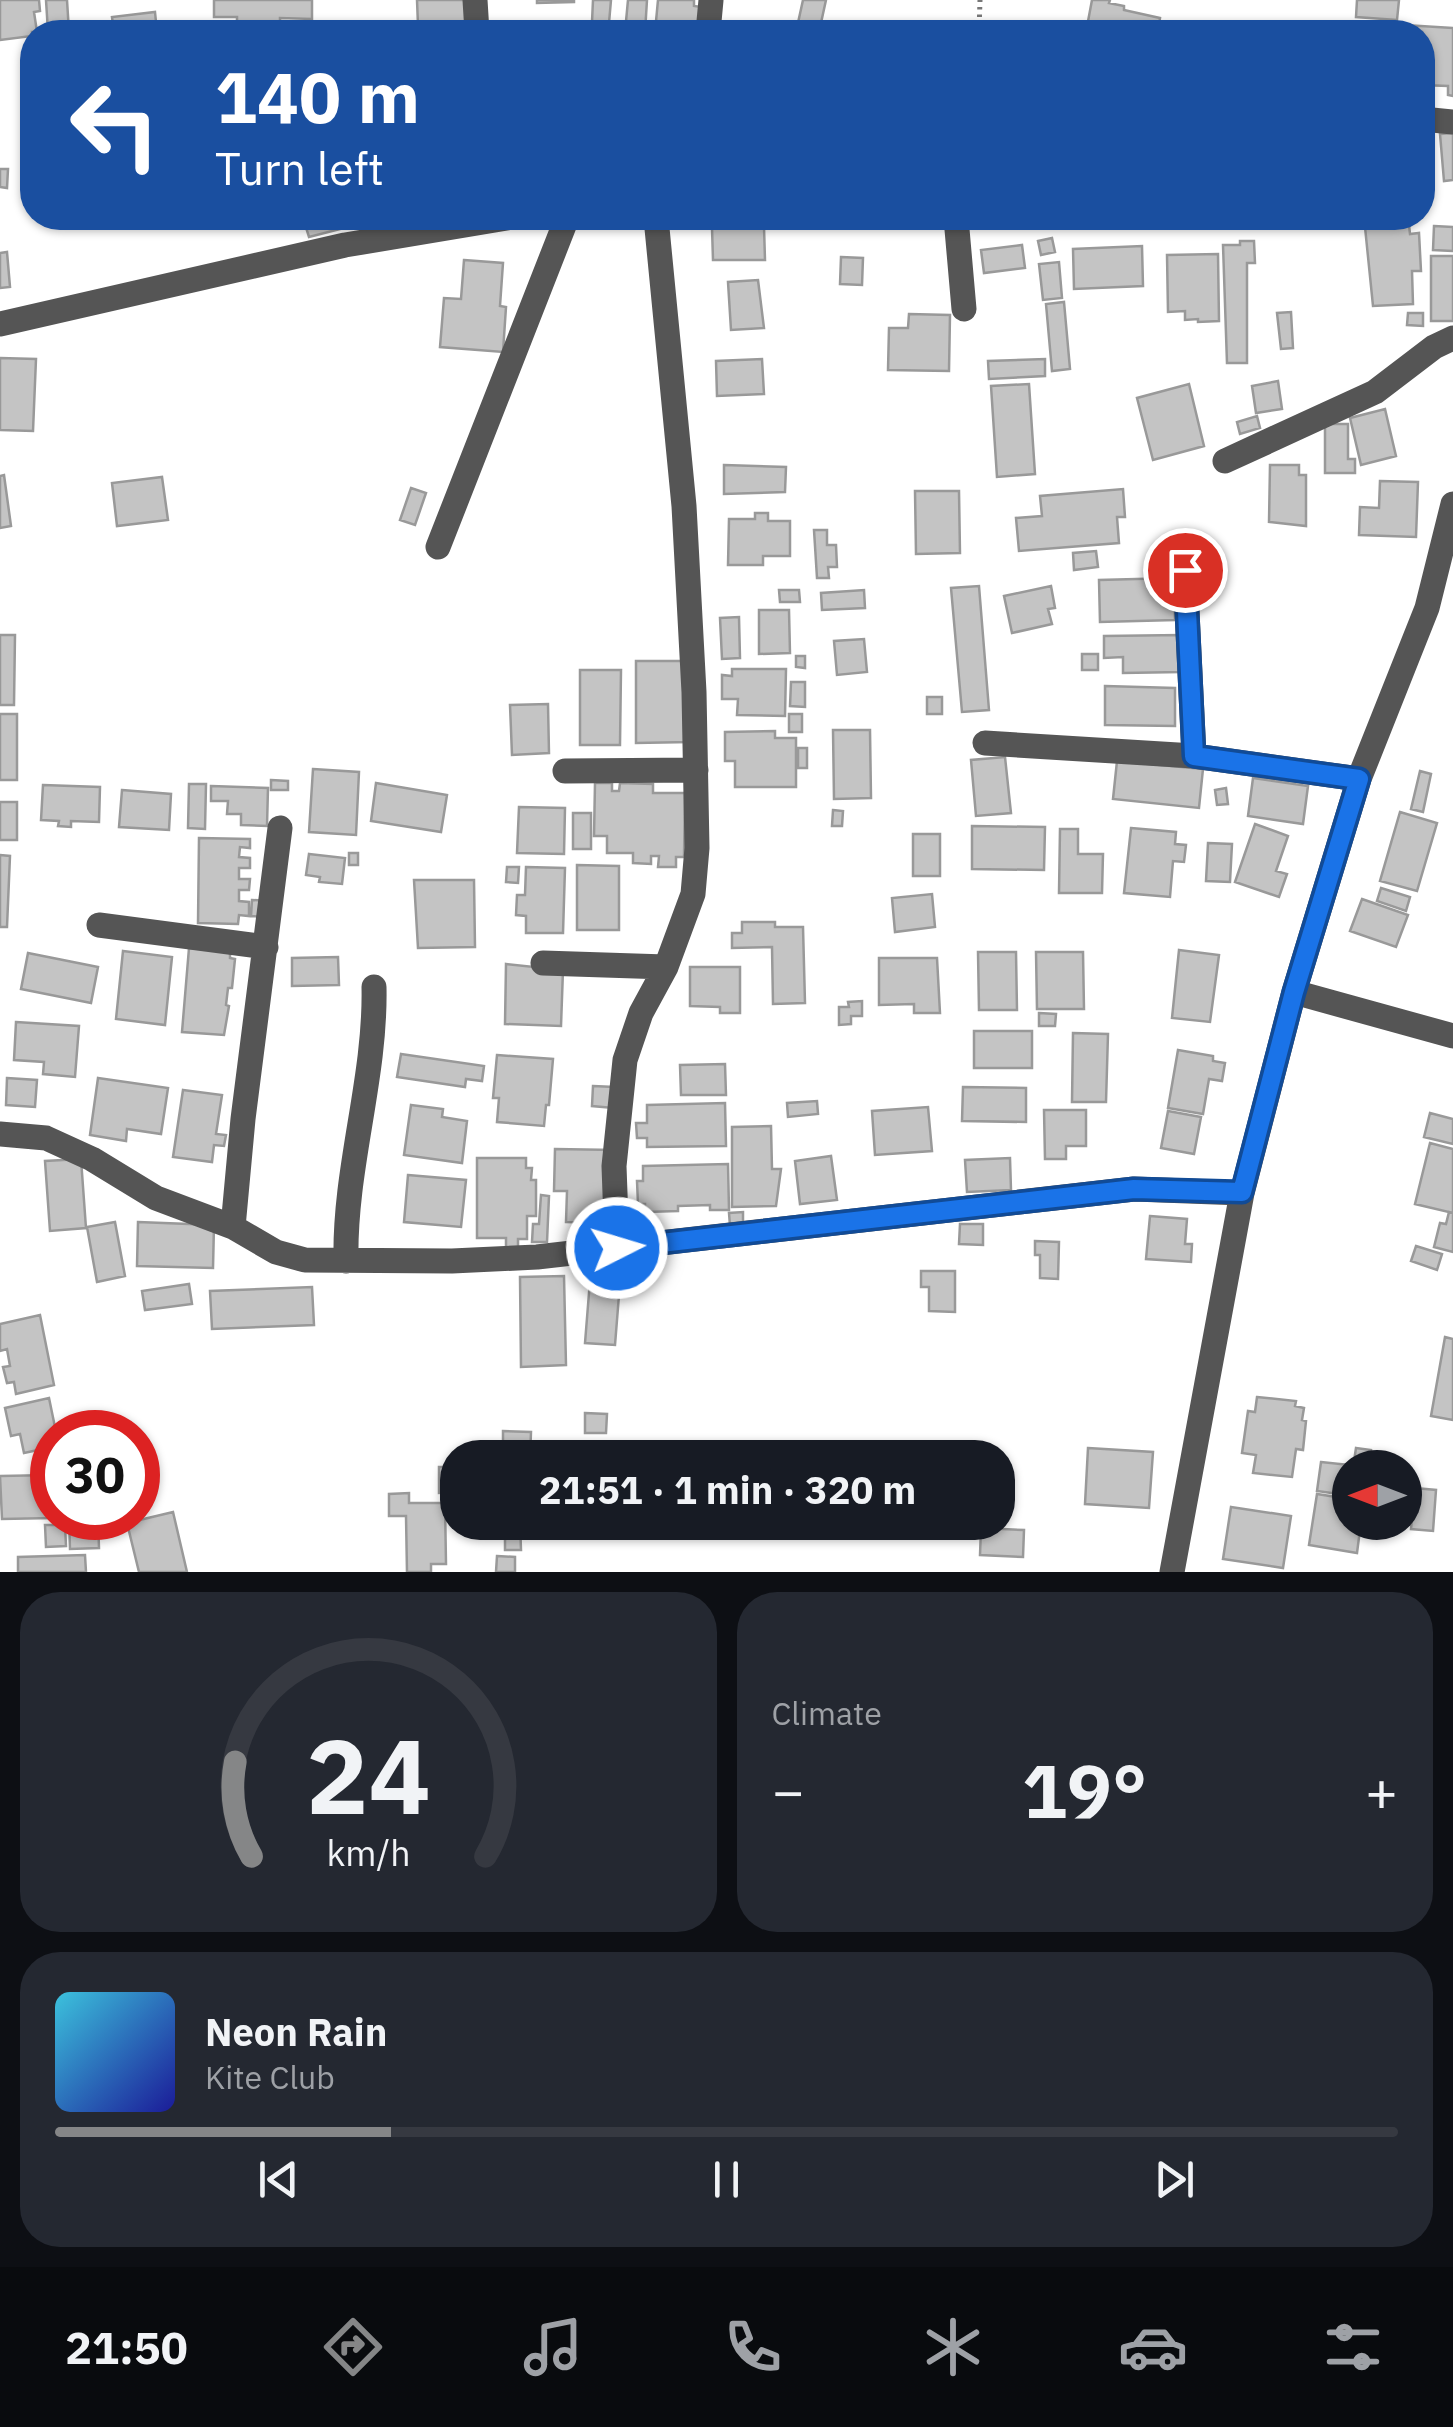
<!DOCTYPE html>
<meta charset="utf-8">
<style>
:root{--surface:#171b24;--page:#242831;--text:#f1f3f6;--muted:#9ea1a6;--line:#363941;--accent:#858687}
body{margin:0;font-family:"IBM Plex Sans",sans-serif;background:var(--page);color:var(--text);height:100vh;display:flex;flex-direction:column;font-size:38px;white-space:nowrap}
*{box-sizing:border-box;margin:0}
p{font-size:32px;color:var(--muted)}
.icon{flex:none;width:55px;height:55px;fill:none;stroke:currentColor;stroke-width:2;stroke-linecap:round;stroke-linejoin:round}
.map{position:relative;height:1572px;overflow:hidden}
.side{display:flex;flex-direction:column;gap:20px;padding:20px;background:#0d0f14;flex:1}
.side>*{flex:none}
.banner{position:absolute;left:20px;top:20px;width:1415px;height:210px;border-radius:40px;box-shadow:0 2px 8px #0004;background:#1a4fa0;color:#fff;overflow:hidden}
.needle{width:65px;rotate:270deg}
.controls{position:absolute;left:1332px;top:1450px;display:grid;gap:20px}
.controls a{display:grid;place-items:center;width:90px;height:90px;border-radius:50%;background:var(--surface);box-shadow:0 2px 8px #0004;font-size:50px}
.speed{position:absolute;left:30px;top:1410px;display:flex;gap:20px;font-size:50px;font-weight:700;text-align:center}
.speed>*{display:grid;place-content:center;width:130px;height:130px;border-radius:50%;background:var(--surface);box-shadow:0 2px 8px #0004;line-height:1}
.speed .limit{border:15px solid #d22;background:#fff;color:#111}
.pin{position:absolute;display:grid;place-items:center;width:85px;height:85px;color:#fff;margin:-42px;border:5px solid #fff;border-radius:50%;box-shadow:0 2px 10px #0007}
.me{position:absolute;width:110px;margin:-55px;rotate:85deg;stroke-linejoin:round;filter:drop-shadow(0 0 8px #0008)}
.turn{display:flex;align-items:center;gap:35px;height:210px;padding:0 30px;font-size:45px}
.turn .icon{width:130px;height:130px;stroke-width:2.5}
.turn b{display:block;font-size:70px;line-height:85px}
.big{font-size:75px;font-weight:700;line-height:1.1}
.side .widget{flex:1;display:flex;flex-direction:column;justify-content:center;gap:15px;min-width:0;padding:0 35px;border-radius:40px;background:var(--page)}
.side .dial{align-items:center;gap:0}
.dial svg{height:260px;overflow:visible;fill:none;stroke:var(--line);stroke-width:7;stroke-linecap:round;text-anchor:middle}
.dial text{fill:var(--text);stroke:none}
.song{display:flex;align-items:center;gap:30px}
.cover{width:120px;height:120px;border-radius:15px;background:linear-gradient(135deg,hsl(190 70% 55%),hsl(240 70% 35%))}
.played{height:10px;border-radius:5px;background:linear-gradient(90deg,var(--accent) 25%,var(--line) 25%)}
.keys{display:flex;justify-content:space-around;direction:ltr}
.heat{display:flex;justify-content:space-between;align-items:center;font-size:55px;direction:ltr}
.side .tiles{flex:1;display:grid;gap:20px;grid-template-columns:1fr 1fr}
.widget:last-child{grid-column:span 2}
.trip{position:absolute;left:440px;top:1440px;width:575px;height:100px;border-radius:40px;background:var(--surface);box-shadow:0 2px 8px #0004;font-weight:700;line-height:100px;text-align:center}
.tabs{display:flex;height:160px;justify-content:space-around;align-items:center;background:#090b0e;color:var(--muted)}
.tabs .icon{width:70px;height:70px}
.tabs .active{color:var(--accent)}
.tabs b{font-size:45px;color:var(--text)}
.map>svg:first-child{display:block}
.building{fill:#c4c4c4;stroke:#999;stroke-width:2.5}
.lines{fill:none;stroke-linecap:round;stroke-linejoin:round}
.path{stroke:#777;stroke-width:5;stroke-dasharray:2.5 5;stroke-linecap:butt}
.minor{stroke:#555;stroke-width:25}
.route-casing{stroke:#114b97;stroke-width:25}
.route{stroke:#1a73e8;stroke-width:18}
</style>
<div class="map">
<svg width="1453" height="1572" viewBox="0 0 1453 1572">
<rect width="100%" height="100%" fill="#fff"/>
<path class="building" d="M0 0H39L40 11 34 12 37 32H32V36L0 40Z
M46 0H67L69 32H48Z
M214 0H312V19L280 18V25H237V17H214Z
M417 0H468V24L418 25Z
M537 0H574V2L537 3Z
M593 0H611L609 23 592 22Z
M628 0H647L645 32H625Z
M658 0H694V6L709 8 707 32H655Z
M803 0H826L819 32H796Z
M1092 0H1110L1109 3 1124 6V10L1160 18 1158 32H1086Z
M1357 0H1399L1397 20 1356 17Z
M155 12 157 32H114L112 17Z
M1356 22 1453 28V96L1448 95V86L1422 85V32H1355Z
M891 24 929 32H889Z
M318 27V32H258V28Z
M1453 133V180L1444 181 1440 134Z
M0 169H8L7 188 0 187Z
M243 218H289L245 226Z
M303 218H379V219L309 237Z
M1409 225 1410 234 1419 233 1421 271H1412L1413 304 1373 306 1365 227Z
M1434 226 1453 227V251L1433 250Z
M764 227 765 260H713L712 228Z
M1052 238 1055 252 1041 255 1038 241Z
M1240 241H1254L1255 263H1247V363H1227L1223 245H1240Z
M1022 245 1025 268 984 273 981 250Z
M1142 246 1143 286 1074 289 1073 249Z
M7 252 10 287 0 288V253Z
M1218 254 1219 321 1198 322V319L1185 320V311L1168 312 1167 255Z
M1431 256H1453V321H1431Z
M841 257 863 258 862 285 840 284Z
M464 260 503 263 500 306 506 307 503 352 440 347 444 298 461 299Z
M1059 262 1062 298 1043 300 1039 264Z
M758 280 764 328 731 330 728 282Z
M1064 302 1070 369 1052 371 1046 304Z
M1291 312 1293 348 1281 349 1277 313Z
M1408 313H1423V326L1407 325Z
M909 314 950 315 949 371 888 370 889 328H908Z
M0 358 36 359 33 431 0 430Z
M762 359 764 394 717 396 716 361Z
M1045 359V376L989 379 988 361Z
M1278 381 1282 409 1256 413 1252 386Z
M1029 384 1035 474 997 477 991 386Z
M1189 384 1204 446 1153 460 1137 398Z
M1385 409 1396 456 1361 465 1350 418Z
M1257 416 1260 428 1240 434 1237 422Z
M1325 424H1348V459H1355V473H1325Z
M724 465 786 467 785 492 724 494Z
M1270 465H1299V475H1306V526L1269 522Z
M4 475 11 526 0 528V476Z
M162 477 168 520 117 526 112 483Z
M1380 481 1418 482 1416 537 1359 535 1360 507 1379 508Z
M411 488 426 493 415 525 400 520Z
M1123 489 1125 517H1117L1119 543 1019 551 1016 518 1042 516 1040 496Z
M915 491H959L960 553 916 554Z
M755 513H768V521H790V556H763V565H728L729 519H755Z
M814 530H827V545H836L837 567H828L829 578H817Z
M1096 551 1098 567 1074 570 1073 553Z
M1174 578 1175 620 1100 622 1099 580Z
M979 586 989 710 962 712 951 588Z
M1051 586 1055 608 1048 609 1052 624 1012 633 1004 596Z
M779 590H799L800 602H780Z
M864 590 865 608 822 610 821 593Z
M759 610H789L790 653 759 654Z
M739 617 740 658 722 659 720 618Z
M0 635H15L14 705H0Z
M1181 635V672L1123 673V657L1104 658V636Z
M864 639 867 672 837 675 834 641Z
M1082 654H1098V670H1082Z
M796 656H805V668L796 667Z
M636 661H688L690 742 636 743Z
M732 669H786L785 716 737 715 738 699H722V675L732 676Z
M580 670H621L620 745H580Z
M791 682H805V707L790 706Z
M1105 686 1175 688V726L1105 725Z
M927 697H942V714H927Z
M548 704 549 753 512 755 510 705Z
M0 714H17V780H0Z
M789 714H802V732H789Z
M833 730H870L871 798 834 799Z
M775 731V738H796V787H735V761H725V732Z
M798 748H807V768H798Z
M1005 757 1011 813 976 816 971 760Z
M1117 761 1203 769 1199 808 1113 799Z
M313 769 359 772 356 835 309 832Z
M1420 771 1431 774 1423 812 1411 809Z
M1253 778 1308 786 1303 824 1248 816Z
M271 780 288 781V790H271Z
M376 783 447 795 441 832 371 821Z
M595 783H612V791H619L620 783 653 784V793H685L684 857H676V867H658L659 856H651V864L633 863V853H607V836H594Z
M189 784H206L205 829 188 828Z
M43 785 100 787 99 822 71 821V827L58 826 59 821 41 820Z
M211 786 268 788 267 826 241 825V814H227L228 801H211Z
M1226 788 1228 804 1217 805 1215 790Z
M122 790 171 794 169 830 119 827Z
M0 802H17V840H0Z
M519 807 565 808 564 854 517 853Z
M833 810 843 811 842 826H832Z
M1400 812 1437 823 1417 891 1380 881Z
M573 813H591V849H573Z
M1255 824 1288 836 1276 871 1287 874 1279 897 1235 882Z
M972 826 1045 827 1044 870 972 869Z
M1131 828 1176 832 1175 844 1186 845 1184 862 1173 861 1170 897 1124 893Z
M1060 829H1078V854H1103L1102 893H1059Z
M913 834H940V876H913Z
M199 838 250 839V848L240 847 239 857 250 858V868H239V879H250L249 890H239V901L249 902V916L239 915 238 924 198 923Z
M1208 843 1232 844 1230 882 1206 881Z
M349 853H358V865H349Z
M309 854 345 858 342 884 319 882 320 877 306 875Z
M0 855 10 856 7 927H0Z
M577 865 619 866V930H577Z
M507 867H519L518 883 506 882Z
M526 867 565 868 563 933H526V916L516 915 517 895H525Z
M414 880H474L475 947 418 948Z
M1381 888 1410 897 1406 911 1377 901Z
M932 894 935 927 895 932 892 898Z
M1362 899 1408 915 1396 947 1350 931Z
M252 900 269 901 268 917 251 916Z
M742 922H775V927H803L805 1003 773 1004 772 947 732 948V933H742Z
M189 948 230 952V958L235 959 232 988H228L226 1005 229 1006 224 1035 182 1032Z
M1179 950 1219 955 1210 1022 1172 1018Z
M123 951 172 957 165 1025 116 1019Z
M978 952H1016L1017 1010H979Z
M1036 952H1083L1084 1009H1037Z
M28 953 98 967 91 1003 21 989Z
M338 957 339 985 292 986V958Z
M879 958H937L940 1013H914V1004L879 1005Z
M506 964 563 970 561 1026 505 1024Z
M690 967H740V1013H720V1007L690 1006Z
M862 1001V1016H851V1024L839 1025V1007H849L848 1002Z
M1039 1013 1056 1014 1055 1026H1039Z
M16 1022 79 1026 75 1077 43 1074 44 1062 14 1060Z
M974 1031H1032V1068H974Z
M1073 1033 1108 1034 1106 1102H1072Z
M1178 1050 1213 1056V1061L1225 1063 1222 1081 1209 1079 1203 1114 1168 1108Z
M401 1054 484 1066 482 1081 466 1079 465 1087 397 1077Z
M497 1055 553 1059 549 1105H546L544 1126 497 1122 499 1098H493Z
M725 1064 726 1095H681L680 1065Z
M7 1078 37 1080 35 1107 6 1105Z
M98 1078 168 1088 161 1134 127 1129 126 1141 90 1135Z
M593 1086 614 1087 613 1108 592 1106Z
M963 1087 1026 1088V1122L962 1121Z
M183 1090 222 1095 216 1134 226 1135 224 1146 214 1145 212 1162 173 1157Z
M817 1101 818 1114 788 1117 787 1103Z
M725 1103 726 1146 647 1147V1138H637L636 1123H647V1105Z
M411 1105 443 1109 442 1117 467 1121 462 1163 404 1155Z
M928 1107 932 1151 875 1155 872 1111Z
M1044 1110H1086V1146H1066V1159H1045Z
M1168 1111 1201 1117 1194 1154 1161 1148Z
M1430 1113 1453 1119V1144L1424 1137Z
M771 1126 772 1169H781L776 1206 732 1207V1127Z
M1430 1143 1453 1149V1213L1415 1204Z
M555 1149 614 1150 606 1223 566 1222 567 1191H554Z
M831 1156 837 1200 800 1204 795 1161Z
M477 1158H526V1168H532L531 1180H536V1216H527V1239H518V1248H506V1238H477Z
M1010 1158 1011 1190 967 1192 965 1160Z
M81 1159 86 1228 50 1231 45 1161Z
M728 1164 729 1210H710V1205L678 1206V1211L645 1212V1204H638L637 1181H643V1166Z
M408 1175 466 1180 461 1227 404 1222Z
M541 1195 549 1196 547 1242H532L533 1224H539Z
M743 1212V1225L730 1226 729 1213Z
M1449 1212 1453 1213V1252L1434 1247 1440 1223 1446 1224Z
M1150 1216 1187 1219 1185 1244H1192L1191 1262 1146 1259Z
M115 1222 125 1276 97 1282 87 1227Z
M138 1222 214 1225 213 1268 137 1266Z
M960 1224H983V1245L959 1244Z
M1035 1241 1059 1242 1058 1279 1040 1278V1255H1035Z
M1416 1246 1442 1254 1437 1270 1411 1261Z
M591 1268 621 1270 615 1345 585 1343Z
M921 1271H955V1312L929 1311V1287H921Z
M564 1276 566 1365 521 1367 520 1277Z
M189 1284 192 1304 145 1310 142 1291Z
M312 1287 314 1325 212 1329 210 1291Z
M40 1315 54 1385 16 1394 14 1382 7 1383 3 1367 10 1366 7 1349 0 1351V1324Z
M1445 1337 1453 1339V1420L1431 1416Z
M1257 1397 1296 1401 1295 1406 1304 1408 1302 1420 1306 1421 1303 1450 1296 1449 1292 1477 1253 1473 1256 1455 1242 1453 1248 1411 1255 1412Z
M49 1398 56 1432H52V1447L24 1453 20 1434 11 1436 5 1408Z
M585 1413 607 1414 606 1433H585Z
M503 1431 531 1432 530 1458H503Z
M1088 1448 1153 1452 1149 1508 1085 1504Z
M1356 1448 1371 1450 1369 1468H1353Z
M1321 1462 1350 1465 1346 1495 1317 1491Z
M439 1467H458V1492L439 1493Z
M52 1475 53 1518 2 1519 0 1476Z
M1415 1488 1436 1490 1433 1531 1411 1529Z
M409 1493V1503H445L446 1564H431V1572H407L406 1516H389V1494Z
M1350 1493V1522H1361L1357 1553 1309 1545 1317 1494 1349 1499Z
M1231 1507 1291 1516 1283 1568 1223 1559Z
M173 1512 187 1572H139L127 1523Z
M69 1518H98L99 1548 70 1549Z
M490 1522H520L521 1550H505V1536L491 1537Z
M808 1522H846L845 1531 808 1527Z
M45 1525H65L66 1546 46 1547Z
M981 1528 1024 1530 1023 1557 980 1555Z
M85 1555 86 1572H18V1557Z
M497 1556 515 1557V1572H496Z"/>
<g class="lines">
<path class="path" d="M979 32 980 0"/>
<path class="minor" d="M475 0 477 32
M708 32 711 0
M1422 119 1453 122
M956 218 964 309
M0 324 345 245 507 218
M1225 461 1375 392 1434 347 1453 338
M438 547 567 218
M1185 570 1194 756
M985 743 1194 756 1359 779
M565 771 696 770
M99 925 266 947
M543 963 666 967
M1294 992 1453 1036
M0 1134 46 1138 92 1159 156 1198 233 1227 276 1252 305 1260 452 1261 537 1257 1134 1189 1242 1193
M233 1227 243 1119 280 828
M617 1248 614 1166 625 1060 641 1013 666 967 693 894 697 848 694 692 684 506 656 218
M346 1261C344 1168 376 1079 374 987
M1172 1572 1242 1193 1294 992 1359 779 1427 608 1453 504"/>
</g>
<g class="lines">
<defs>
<path id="route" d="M617 1248 1134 1189 1242 1192 1294 992 1359 779 1194 756 1185 570"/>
</defs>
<use href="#route" class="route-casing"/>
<use href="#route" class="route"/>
</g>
</svg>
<div class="controls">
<a><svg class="needle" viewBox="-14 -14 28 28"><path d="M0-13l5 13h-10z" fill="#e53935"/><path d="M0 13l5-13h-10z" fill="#9ea1a6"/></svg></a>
</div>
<div class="speed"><div class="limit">30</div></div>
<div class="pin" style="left:1185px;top:570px;background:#d93025"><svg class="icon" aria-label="arrive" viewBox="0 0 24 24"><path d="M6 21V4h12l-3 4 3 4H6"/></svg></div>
<svg class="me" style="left:617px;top:1248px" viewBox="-20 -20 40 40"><circle r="17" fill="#1a73e8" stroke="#fff" stroke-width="3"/><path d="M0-11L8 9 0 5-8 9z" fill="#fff"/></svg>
<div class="trip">21:51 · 1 min · 320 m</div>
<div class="banner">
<div class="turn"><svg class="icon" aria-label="left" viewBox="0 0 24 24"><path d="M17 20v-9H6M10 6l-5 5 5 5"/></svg><div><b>140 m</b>Turn left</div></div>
</div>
</div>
<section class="side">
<div class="tiles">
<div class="widget dial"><svg viewBox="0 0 100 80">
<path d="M14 69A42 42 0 1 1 86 69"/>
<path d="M14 69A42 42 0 0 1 9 40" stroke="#858687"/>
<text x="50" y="56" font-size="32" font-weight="700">24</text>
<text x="50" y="72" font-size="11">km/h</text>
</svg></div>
<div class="widget"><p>Climate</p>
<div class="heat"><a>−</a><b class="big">19°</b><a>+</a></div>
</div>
<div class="widget">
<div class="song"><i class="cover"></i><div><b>Neon Rain</b><p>Kite Club</p></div></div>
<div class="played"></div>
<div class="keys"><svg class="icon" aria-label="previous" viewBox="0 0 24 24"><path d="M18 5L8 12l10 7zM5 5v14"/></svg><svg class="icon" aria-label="pause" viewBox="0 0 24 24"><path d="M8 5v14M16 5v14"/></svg><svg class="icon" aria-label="next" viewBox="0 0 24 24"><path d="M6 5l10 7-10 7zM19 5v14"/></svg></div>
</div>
</div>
</section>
<nav class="tabs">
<b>21:50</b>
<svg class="icon active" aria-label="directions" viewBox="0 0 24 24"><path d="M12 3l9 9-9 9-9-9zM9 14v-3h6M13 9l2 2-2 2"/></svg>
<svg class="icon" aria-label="music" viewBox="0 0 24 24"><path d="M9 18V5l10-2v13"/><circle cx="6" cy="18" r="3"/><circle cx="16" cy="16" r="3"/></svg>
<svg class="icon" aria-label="phone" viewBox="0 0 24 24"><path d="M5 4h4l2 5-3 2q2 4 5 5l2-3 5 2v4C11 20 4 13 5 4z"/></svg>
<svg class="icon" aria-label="climate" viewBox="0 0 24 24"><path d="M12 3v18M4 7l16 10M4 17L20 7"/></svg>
<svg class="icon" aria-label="car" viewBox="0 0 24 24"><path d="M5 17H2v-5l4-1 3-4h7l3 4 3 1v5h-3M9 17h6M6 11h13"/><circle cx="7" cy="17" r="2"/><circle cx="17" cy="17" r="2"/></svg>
<svg class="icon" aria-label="filters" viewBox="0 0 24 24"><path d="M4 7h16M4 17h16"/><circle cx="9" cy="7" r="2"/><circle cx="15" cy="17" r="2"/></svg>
</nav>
